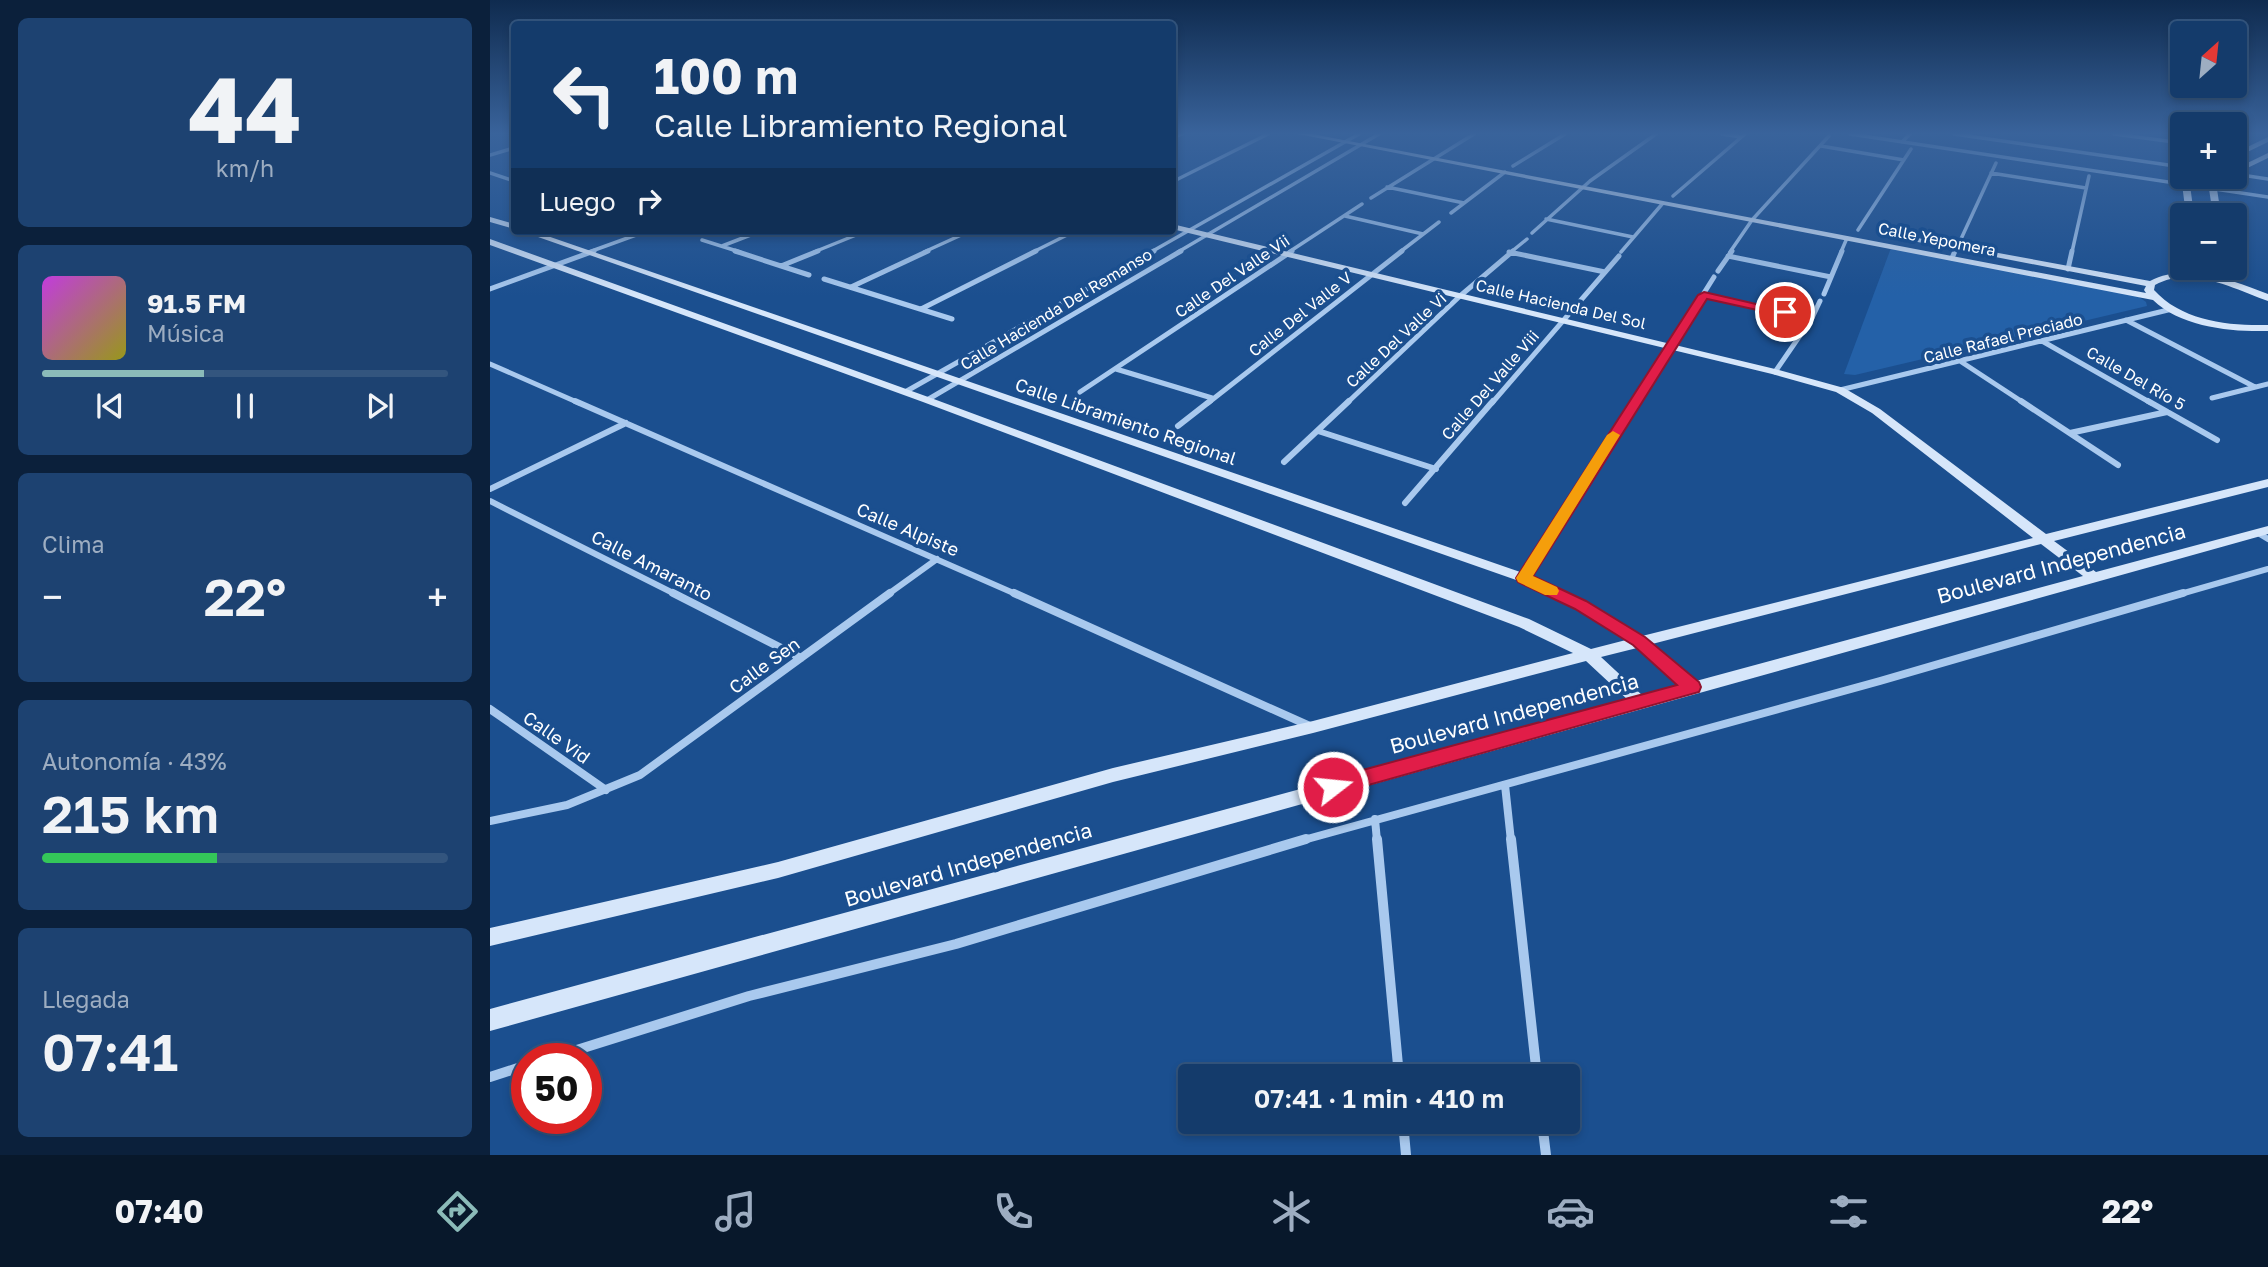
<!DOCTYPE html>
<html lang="es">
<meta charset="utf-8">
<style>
:root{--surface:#143b6b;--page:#1d4271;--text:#f1f3f6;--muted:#9dadc1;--line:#33557e;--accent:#8bbbb9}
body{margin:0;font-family:"Golos Text",sans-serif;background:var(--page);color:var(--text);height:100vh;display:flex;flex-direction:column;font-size:26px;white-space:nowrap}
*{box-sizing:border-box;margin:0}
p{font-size:23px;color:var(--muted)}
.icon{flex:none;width:38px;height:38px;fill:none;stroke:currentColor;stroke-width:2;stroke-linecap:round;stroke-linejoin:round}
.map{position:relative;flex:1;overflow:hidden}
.panel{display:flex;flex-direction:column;gap:18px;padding:18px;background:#0b203b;width:490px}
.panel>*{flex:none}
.hud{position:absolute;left:21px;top:21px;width:665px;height:214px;border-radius:7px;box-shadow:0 4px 10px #0003,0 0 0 2px var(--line);background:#143b6b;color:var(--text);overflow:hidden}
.needle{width:46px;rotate:27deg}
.tools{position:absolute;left:1680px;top:21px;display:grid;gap:14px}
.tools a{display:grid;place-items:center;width:77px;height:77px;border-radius:7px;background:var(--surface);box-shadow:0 4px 10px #0003,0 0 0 2px var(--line);font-size:35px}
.speed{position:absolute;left:21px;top:1043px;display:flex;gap:14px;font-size:35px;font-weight:700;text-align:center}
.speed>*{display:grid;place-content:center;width:91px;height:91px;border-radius:50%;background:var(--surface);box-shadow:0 4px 10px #0003,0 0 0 2px var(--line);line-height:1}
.speed .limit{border:10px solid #d22;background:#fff;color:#111}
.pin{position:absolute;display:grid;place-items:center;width:60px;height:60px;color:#fff;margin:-30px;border:4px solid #fff;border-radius:50%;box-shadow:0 2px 7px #0007}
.me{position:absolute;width:77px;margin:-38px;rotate:74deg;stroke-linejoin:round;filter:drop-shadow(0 0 5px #0008)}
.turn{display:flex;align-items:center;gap:24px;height:147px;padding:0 28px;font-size:32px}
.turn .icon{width:91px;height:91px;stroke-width:2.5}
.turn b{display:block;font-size:49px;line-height:60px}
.then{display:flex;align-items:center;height:66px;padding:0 28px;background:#0003;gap:14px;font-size:26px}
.big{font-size:52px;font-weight:600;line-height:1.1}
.panel .widget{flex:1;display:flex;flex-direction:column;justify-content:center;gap:10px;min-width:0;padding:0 24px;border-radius:10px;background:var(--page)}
.panel .dial{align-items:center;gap:0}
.dial b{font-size:91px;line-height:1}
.song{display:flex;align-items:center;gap:21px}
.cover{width:84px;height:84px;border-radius:10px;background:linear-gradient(135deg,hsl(290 70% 55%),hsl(60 70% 35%))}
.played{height:7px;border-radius:4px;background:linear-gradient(90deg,var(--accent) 40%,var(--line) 40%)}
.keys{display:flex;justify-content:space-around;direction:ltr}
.heat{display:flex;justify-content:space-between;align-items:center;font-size:38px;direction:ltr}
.charge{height:10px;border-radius:5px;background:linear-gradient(90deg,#34c759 43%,var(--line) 0)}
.trip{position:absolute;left:688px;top:1064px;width:402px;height:70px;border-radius:7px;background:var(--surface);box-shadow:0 4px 10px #0003,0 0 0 2px var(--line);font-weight:600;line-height:70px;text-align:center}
.dock{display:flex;height:112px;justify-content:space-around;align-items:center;background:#08182b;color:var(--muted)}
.dock .icon{width:49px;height:49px}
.dock .selected{color:var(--accent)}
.dock b{font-size:32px;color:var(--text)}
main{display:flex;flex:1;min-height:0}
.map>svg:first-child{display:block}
.green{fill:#2461a8}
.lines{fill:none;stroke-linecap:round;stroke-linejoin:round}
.street-far4{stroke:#a9c9ee;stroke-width:3.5}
.street-far3{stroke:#a9c9ee;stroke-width:5}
.street-far2{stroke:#a9c9ee;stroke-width:6}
.street-far1{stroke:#a9c9ee;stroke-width:8}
.street{stroke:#a9c9ee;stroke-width:10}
.secondary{fill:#d6e6fa;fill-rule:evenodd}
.route{fill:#e11d48;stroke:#92132f;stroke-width:2}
.slow{fill:#f59e0b}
.labels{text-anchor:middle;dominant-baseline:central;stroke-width:7;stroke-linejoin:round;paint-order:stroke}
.far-street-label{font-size:16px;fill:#fff;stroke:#1b4f8f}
.street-label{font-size:18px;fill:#fff;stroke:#1b4f8f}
.near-street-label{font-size:21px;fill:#fff;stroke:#1b4f8f}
</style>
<main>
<section class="panel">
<div class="widget dial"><b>44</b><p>km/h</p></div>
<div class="widget">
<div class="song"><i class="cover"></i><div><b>91.5 FM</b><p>Música</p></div></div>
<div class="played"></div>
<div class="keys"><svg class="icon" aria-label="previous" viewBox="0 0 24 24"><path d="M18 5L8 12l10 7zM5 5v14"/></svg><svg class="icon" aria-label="pause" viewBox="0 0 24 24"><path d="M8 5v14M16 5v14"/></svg><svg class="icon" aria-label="next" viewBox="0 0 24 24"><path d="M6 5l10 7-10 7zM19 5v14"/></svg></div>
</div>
<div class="widget"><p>Clima</p>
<div class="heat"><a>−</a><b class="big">22°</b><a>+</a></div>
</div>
<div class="widget"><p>Autonomía · 43%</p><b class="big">215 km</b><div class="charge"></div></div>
<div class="widget"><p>Llegada</p><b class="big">07:41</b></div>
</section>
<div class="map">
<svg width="1778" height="1155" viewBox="0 0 1778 1155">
<rect width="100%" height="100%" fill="#1b4f8f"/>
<path class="green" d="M1401 248 1645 294 1656 302 1657 306 1365 375 1354 374Z"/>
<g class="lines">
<path class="street-far4" d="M1232 134 1251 137
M1360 134 1778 197
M1464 134 1692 167
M1624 134 1692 143
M682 138 692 134
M1412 142 1420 134
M1331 146 1414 160
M0 155 24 148
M1023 166 1075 134
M0 173 24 181
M1501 173 1596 188
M1745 174 1778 179
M682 182 778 134
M897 187 974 203
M1183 196 1255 134
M881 198 984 134
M961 213 1015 172
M855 216 933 234
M1056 219 1143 237
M1368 230 1421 149
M1042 233 1100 181 1166 134
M212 240 250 252
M232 246 271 231
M99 252 157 231
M324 252 376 231
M434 252 480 231
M543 252 585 231
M661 252 869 134
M688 252 889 134
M799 252 872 204
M910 252 949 222
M1021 252 1037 239
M1131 252 1173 203
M1240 252 1262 220 1339 136
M1351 252 1357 238
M1465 252 1506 163
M1582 252 1599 176"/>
<path class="street-far3" d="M245 251 319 275
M1019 252 1115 272
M1238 256 1341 277
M1462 258 1465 251
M291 266 328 251
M1578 269 1582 251
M1228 271 1242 251
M334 279 462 319
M361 287 438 251
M0 289 104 251
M1334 294 1352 251
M1214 295 1322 318
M431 309 546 251
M1636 320 1765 387
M1552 341 1661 403
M1470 361 1534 403
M0 364 89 403
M626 369 722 398
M1285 372 1322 318 1330 301
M1350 390 1682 309
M415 392 664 251
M590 392 802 251
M1722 398 1778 384
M437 400 691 251
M718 403 912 251
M857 403 970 296 1023 251
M1002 403 1129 256
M1145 403 1224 277"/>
<path class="street-far2" d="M85 401 528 595
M1531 401 1628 465
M1658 401 1727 440
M688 426 720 401
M828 431 946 469
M1580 433 1677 412
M794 462 859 401
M0 489 136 423
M0 501 187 595
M915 503 1003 401
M1768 533 1778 539
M1034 578 1146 401
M397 595 447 559
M1687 595 1778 569"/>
<path class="street-far1" d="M183 593 311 658
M524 593 822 727
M0 709 116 790
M1015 785 1021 841
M885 819 887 841
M0 821 77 805 150 775 400 593
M810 841 1390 681 1693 593"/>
<path class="street" d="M887 839 909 1076
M1021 839 1047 1076
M58 1059 259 996 466 944 816 839
M0 1077 37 1065
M913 1122 916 1155
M1052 1122 1056 1155"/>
<path class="secondary" d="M808 134H822L1656 293 1654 290 1656 286 1407 238 1411 235 1660 281C1693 263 1737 278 1770 291L1778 294V301C1743 289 1702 265 1665 285L1664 290C1692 321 1738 326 1778 325V331C1740 332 1691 327 1663 300Z
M1778 137V142L1745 158V153Z
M1778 153V158L1745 174V169Z
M1701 177H1709L1700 185 1704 215H1696L1692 184Z
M1730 177H1738L1727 189 1731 215H1723L1719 189Z
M0 217 24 224V229L0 222Z
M682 224 1285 369 1354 388 1390 409 1556 534 1778 479V487L1564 541 1606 572 1778 526V534L0 1031V1009L1138 700 1096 661 823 733 623 782 288 878 0 946V928L288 862 623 768 823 721 1083 653 1029 627 433 402 0 245V239L441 398 1039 619 1101 649 1136 640 1086 609 1029 581 31 231H43L1039 575 1096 601 1152 636 1543 538 1382 413 1346 392 1282 374 682 229ZM1551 544 1593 576 1206 681 1162 644ZM1147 648 1190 686 1153 696 1111 657Z"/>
</g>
<linearGradient id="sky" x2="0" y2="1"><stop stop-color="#0f2b4f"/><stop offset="0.45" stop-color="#39639b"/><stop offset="1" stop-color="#39639b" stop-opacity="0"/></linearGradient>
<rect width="1778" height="296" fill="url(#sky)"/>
<path class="route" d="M1214 292 1301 312 1295 316 1217 299 1043 576 1096 601 1155 637 1209 682 1211 687 1209 692 843 795 836 792 833 787 836 781 843 778 1187 685 1143 645 1085 609 1028 582 1026 578 1208 295Z"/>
<path class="slow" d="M1123 431 1130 435 1043 576 1067 587 1069 591 1067 595H1055L1028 582 1026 578 1028 575 1117 435Z"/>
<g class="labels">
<g class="far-street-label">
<text transform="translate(1447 239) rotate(11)">Calle Yepomera</text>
<text transform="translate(742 276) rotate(-34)">Calle Del Valle Vii</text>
<text transform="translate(1071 304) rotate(13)">Calle Hacienda Del Sol</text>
<text transform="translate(566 309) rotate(-31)">Calle Hacienda Del Remanso</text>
<text transform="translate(810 314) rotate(-38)">Calle Del Valle V</text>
<text transform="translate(1513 338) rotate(-14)">Calle Rafael Preciado</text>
<text transform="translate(906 340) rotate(-43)">Calle Del Valle Vi</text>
<text transform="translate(1646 378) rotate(30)">Calle Del Río 5</text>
<text transform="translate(1000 385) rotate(-49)">Calle Del Valle Viii</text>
</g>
<g class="street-label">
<text transform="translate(636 421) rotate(19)">Calle Libramiento Regional</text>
<text transform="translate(418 529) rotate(23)">Calle Alpiste</text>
<text transform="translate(162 565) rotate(27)">Calle Amaranto</text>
<text transform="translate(274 665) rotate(-36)">Calle Sen</text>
<text transform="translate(67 737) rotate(35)">Calle Vid</text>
</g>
<g class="near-street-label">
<text transform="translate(1571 563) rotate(-15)">Boulevard Independencia</text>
<text transform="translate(1024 713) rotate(-15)">Boulevard Independencia</text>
<text transform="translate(478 864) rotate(-16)">Boulevard Independencia</text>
</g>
</g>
</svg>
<div class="tools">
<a><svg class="needle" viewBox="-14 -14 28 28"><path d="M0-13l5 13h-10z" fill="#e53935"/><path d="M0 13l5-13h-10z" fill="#9dadc1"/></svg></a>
<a>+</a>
<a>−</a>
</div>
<div class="speed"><div class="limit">50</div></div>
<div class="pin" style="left:1295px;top:312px;background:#d93025"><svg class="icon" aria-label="arrive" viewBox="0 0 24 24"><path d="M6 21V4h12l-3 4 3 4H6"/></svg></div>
<svg class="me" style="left:843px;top:787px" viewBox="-20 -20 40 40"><circle r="17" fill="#e11d48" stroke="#fff" stroke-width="3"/><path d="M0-11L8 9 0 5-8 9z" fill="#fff"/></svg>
<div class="trip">07:41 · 1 min · 410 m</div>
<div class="hud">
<div class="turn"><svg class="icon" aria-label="left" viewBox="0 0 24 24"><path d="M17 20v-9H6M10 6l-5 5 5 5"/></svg><div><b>100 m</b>Calle Libramiento Regional</div></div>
<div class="then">Luego<svg class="icon" aria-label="right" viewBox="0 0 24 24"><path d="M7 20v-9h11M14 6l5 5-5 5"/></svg></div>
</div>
</div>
</main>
<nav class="dock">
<b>07:40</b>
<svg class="icon selected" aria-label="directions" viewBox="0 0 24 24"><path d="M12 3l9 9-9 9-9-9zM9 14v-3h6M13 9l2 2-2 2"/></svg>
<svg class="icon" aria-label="music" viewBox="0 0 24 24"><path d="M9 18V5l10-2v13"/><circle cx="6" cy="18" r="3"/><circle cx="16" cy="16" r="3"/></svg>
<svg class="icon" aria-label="phone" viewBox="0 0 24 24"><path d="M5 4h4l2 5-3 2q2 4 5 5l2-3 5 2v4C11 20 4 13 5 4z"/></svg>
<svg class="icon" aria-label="climate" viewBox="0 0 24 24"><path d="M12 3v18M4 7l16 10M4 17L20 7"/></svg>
<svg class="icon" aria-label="car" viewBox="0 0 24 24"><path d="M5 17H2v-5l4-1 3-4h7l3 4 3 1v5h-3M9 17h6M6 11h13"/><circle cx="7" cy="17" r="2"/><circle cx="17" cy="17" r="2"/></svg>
<svg class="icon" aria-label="filters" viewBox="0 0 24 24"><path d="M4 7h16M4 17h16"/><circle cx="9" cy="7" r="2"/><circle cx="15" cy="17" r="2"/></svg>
<b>22°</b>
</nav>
